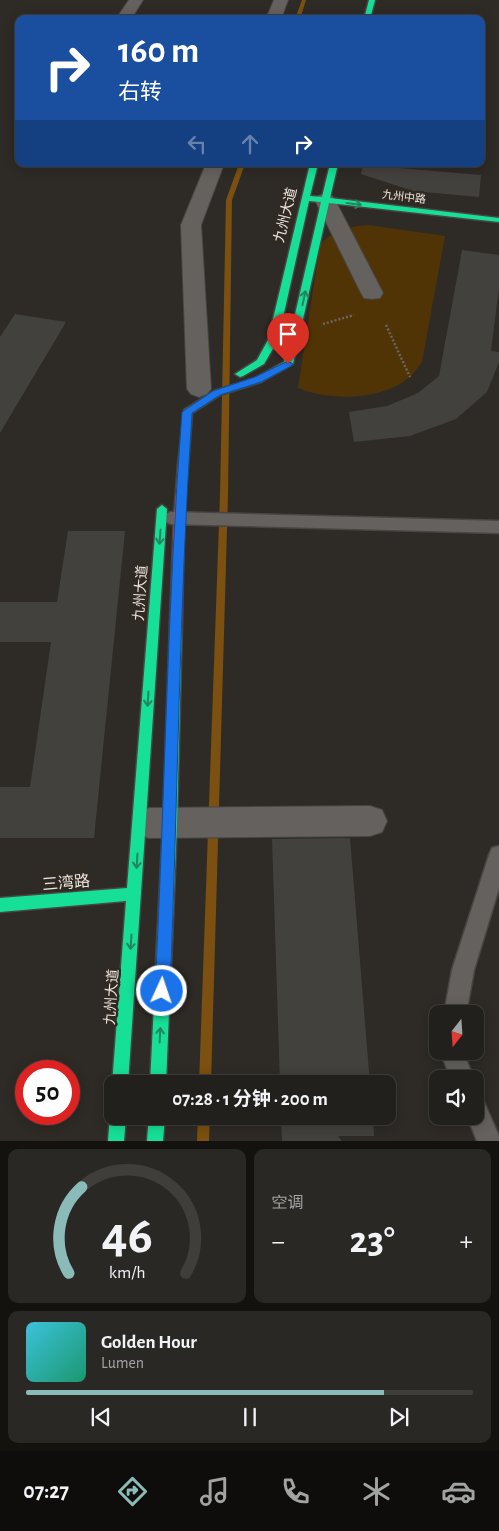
<!DOCTYPE html>
<html lang="zh">
<meta charset="utf-8">
<style>
:root{--surface:#22201c;--page:#2a2825;--text:#f1f3f6;--muted:#a2a3a3;--line:#3f3e3b;--accent:#8bbbb9}
body{margin:0;font-family:"Alegreya Sans","Noto Sans SC",sans-serif;background:var(--page);color:var(--text);height:100vh;display:flex;flex-direction:column;font-size:19px;white-space:nowrap}
*{box-sizing:border-box;margin:0}
p{font-size:16px;color:var(--muted)}
.icon{flex:none;width:28px;height:28px;fill:none;stroke:currentColor;stroke-width:2;stroke-linecap:round;stroke-linejoin:round}
.map{position:relative;height:1141px;overflow:hidden}
.drawer{display:flex;flex-direction:column;gap:8px;padding:8px;background:#13120f;flex:1}
.drawer>*{flex:none}
.hud{position:absolute;left:15px;top:15px;width:470px;height:152px;border-radius:10px;box-shadow:0 2px 12px #0003,0 0 0 1px var(--line);background:#1a4fa0;color:#fff;overflow:hidden}
.needle{width:32px;rotate:197deg}
.fabs{position:absolute;left:429px;top:1005px;display:grid;gap:10px}
.fabs a{display:grid;place-items:center;width:55px;height:55px;border-radius:10px;background:var(--surface);box-shadow:0 2px 12px #0003,0 0 0 1px var(--line);font-size:25px}
.speed{position:absolute;left:15px;top:1060px;display:flex;gap:10px;font-size:25px;font-weight:700;text-align:center}
.speed>*{display:grid;place-content:center;width:65px;height:65px;border-radius:50%;background:var(--surface);box-shadow:0 2px 12px #0003,0 0 0 1px var(--line);line-height:1}
.speed .limit{border:8px solid #d22;background:#fff;color:#111}
.pin{position:absolute;display:grid;place-items:center;width:42px;height:42px;color:#fff;margin:-51px -21px;border-radius:50% 50% 50% 0;rotate:-45deg;box-shadow:0 0 5px #0007}
.pin .icon{rotate:45deg}
.me{position:absolute;width:55px;margin:-28px;rotate:3deg;stroke-linejoin:round;filter:drop-shadow(0 0 4px #0008)}
.turn{display:flex;align-items:center;gap:18px;height:105px;padding:0 20px;font-size:22px}
.turn .icon{width:65px;height:65px;stroke-width:2.5}
.turn b{display:block;font-size:35px;line-height:42px}
.lanes{display:flex;align-items:center;height:48px;padding:0 20px;background:#0003;justify-content:center;gap:25px;direction:ltr}
.lanes .off{opacity:.35}
.big{font-size:38px;font-weight:700;line-height:1.1}
.drawer .card{flex:1;display:flex;flex-direction:column;justify-content:center;gap:8px;min-width:0;padding:0 18px;border-radius:10px;background:var(--page)}
.drawer .dial{align-items:center;gap:0}
.dial svg{height:130px;overflow:visible;fill:none;stroke:var(--line);stroke-width:7;stroke-linecap:round;text-anchor:middle}
.dial text{fill:var(--text);stroke:none}
.song{display:flex;align-items:center;gap:15px}
.cover{width:60px;height:60px;border-radius:8px;background:linear-gradient(135deg,hsl(190 70% 55%),hsl(160 70% 35%))}
.played{height:5px;border-radius:2px;background:linear-gradient(90deg,var(--accent) 80%,var(--line) 80%)}
.keys{display:flex;justify-content:space-around;direction:ltr}
.heat{display:flex;justify-content:space-between;align-items:center;font-size:28px;direction:ltr}
.drawer .tiles{flex:1;display:grid;gap:8px;grid-template-columns:1fr 1fr}
.card:last-child{grid-column:span 2}
.trip{position:absolute;left:104px;top:1075px;width:292px;height:50px;border-radius:10px;background:var(--surface);box-shadow:0 2px 12px #0003,0 0 0 1px var(--line);font-weight:700;line-height:50px;text-align:center}
.tab-bar{display:flex;height:80px;justify-content:space-around;align-items:center;background:#0e0d0b;color:var(--muted)}
.tab-bar .icon{width:35px;height:35px}
.tab-bar .current{color:var(--accent)}
.tab-bar b{font-size:22px;color:var(--text)}
.map>svg:first-child{display:block}
.green{fill:#513406}
.lines{fill:none;stroke-linecap:round;stroke-linejoin:round}
.stream{fill:#7b5010;fill-rule:evenodd}
.building{fill:#43413d}
.lane-casing{stroke:#484542;stroke-width:3}
.street-casing{stroke:#484542;stroke-width:2}
.fast-casing{stroke:#484542;stroke-width:3}
.jam-casing{stroke:#484542;stroke-width:3}
.path{stroke:#6a6663;stroke-width:2.5;stroke-dasharray:2 2;stroke-linecap:butt}
.lane{fill:#65615e;fill-rule:evenodd}
.street{fill:#65615e;fill-rule:evenodd}
.fast{fill:#16e098;fill-rule:evenodd}
.jam{fill:#f24e42;fill-rule:evenodd}
.oneway{stroke:#24855d}
.route{fill:#1a73e8;stroke:#114b97}
.labels{text-anchor:middle;dominant-baseline:central;stroke-width:5;stroke-linejoin:round;paint-order:stroke}
.far-street-label{font-size:11px;fill:#eae5e0;stroke:#312a22}
.street-label{font-size:14px;fill:#eae5e0;stroke:#312a22}
.near-street-label{font-size:16px;fill:#eae5e0;stroke:#312a22}
</style>
<div class="map">
<svg width="499" height="1141" viewBox="0 0 499 1141">
<rect width="100%" height="100%" fill="#2e2a26"/>
<path class="green" d="M368 225 445 236 422 362C418 367 414 373 410 377 381 401 331 401 298 388L320 245C333 230 349 227 368 225Z"/>
<g class="lines">
<path class="stream" d="M302 0H306L300 19H295Z
M239 164H245L232 200 228 495 211 1084H199L220 495 226 200Z
M198 1116H210L209 1141H197Z"/>
</g>
<path class="building" d="M363 165 481 175 479 197 413 191 361 174Z
M462 250 499 255V288L491 351 499 352V362L487 392 456 419 410 436 354 442 349 412 387 406 418 393 439 376Z
M15 314 66 322 0 433V337Z
M68 531H125L94 838H0V787H30L51 642H0V602H57Z
M350 838 370 1084H280L272 839Z
M281 1116H373L374 1136H338L342 1141H282Z"/>
<g class="lines">
<defs>
<path id="lane" d="M171 512 499 521V533L171 524 165 522 163 518 165 514Z
M499 846V888L474 970 466 1014H444L452 970 489 855 492 848Z
M440 1051H463L474 1079H451Z
M475 1096 483 1100 499 1136V1141H477L467 1116H475Z"/>
<path id="street" d="M129 0H143L131 19H116Z
M274 0H288L281 19H266Z
M206 164H224L201 225 211 389 207 394 199 397 191 394 187 389 181 225Z
M325 194 332 196 335 200 383 293 380 298 372 299 364 298 361 293 315 200 318 196Z
M370 806 382 810 387 821 382 832 370 836 149 838 137 834 132 823 137 812 149 808Z"/>
<path id="fast" d="M369 0H375L370 19H364Z
M310 164H318L310 196 322 197 330 164H338L330 198 499 218V222L329 203 293 364 261 382 220 395 192 413 188 465 183 469 179 468 178 465 184 410 214 391 255 378 284 362 321 202 309 201 278 340 264 364 243 376 240 377 235 374 257 360 268 340Z
M162 505 167 509 128 1084 112 1085 126 901 0 912V898L127 888 157 509Z
M176 617 180 619 182 622 177 823 166 1084H150L163 823 170 622 172 619Z
M112 1110V1116H126L124 1141H108L110 1116Z
M149 1116H165L163 1141H147Z"/>
<path id="jam" d="M183 461 188 465 184 518 182 622 180 625H172L170 622 174 518 178 465Z"/>
</defs>
<use href="#lane" class="lane-casing"/>
<use href="#street" class="street-casing"/>
<use href="#fast" class="fast-casing"/>
<use href="#jam" class="jam-casing"/>
<path class="path" d="M323 324 354 315
M386 325 410 377"/>
<use href="#lane" class="lane"/>
<use href="#street" class="street"/>
<use href="#fast" class="fast"/>
<use href="#jam" class="jam"/>
</g>
<defs><path id="oneway-shaft" d="M-6 0H5M1.5-3L5.5 0L1.5 3" fill="none" stroke-width="1.6" stroke-linecap="round" stroke-linejoin="round" transform="scale(1.25)"/></defs>
<g class="oneway">
<use href="#oneway-shaft" transform="translate(354 204) rotate(7)"/>
<use href="#oneway-shaft" transform="translate(304 298) rotate(-78)"/>
<use href="#oneway-shaft" transform="translate(160 537) rotate(94)"/>
<use href="#oneway-shaft" transform="translate(148 699) rotate(94)"/>
<use href="#oneway-shaft" transform="translate(137 861) rotate(94)"/>
<use href="#oneway-shaft" transform="translate(131 942) rotate(94)"/>
<use href="#oneway-shaft" transform="translate(160 1035) rotate(-87)"/>
</g>
<path class="route" d="M288 361 293 364 291 366 261 382 220 395 192 413C179 605 178 798 170 991L168 996 162 998 157 996 155 991C165 798 167 604 182 412L213 391 255 377Z"/>
<g class="labels">
<g class="far-street-label">
<text transform="translate(404 197) rotate(7)">九州中路</text>
</g>
<g class="street-label">
<text transform="translate(286 215) rotate(-76)">九州大道</text>
<text transform="translate(141 593) rotate(-86)">九州大道</text>
<text transform="translate(112 997) rotate(-86)">九州大道</text>
</g>
<g class="near-street-label">
<text transform="translate(66 883) rotate(-5)">三湾路</text>
</g>
</g>
</svg>
<div class="fabs">
<a><svg class="needle" viewBox="-14 -14 28 28"><path d="M0-13l5 13h-10z" fill="#e53935"/><path d="M0 13l5-13h-10z" fill="#a2a3a3"/></svg></a>
<a><svg class="icon" aria-label="sound" viewBox="0 0 24 24"><path d="M4 9h4l5-4v14l-5-4H4zM17 9q2 3 0 6"/></svg></a>
</div>
<div class="speed"><div class="limit">50</div></div>
<div class="pin" style="left:288px;top:364px;background:#d93025"><svg class="icon" aria-label="arrive" viewBox="0 0 24 24"><path d="M6 21V4h12l-3 4 3 4H6"/></svg></div>
<svg class="me" style="left:162px;top:991px" viewBox="-20 -20 40 40"><circle r="17" fill="#1a73e8" stroke="#fff" stroke-width="3"/><path d="M0-11L8 9 0 5-8 9z" fill="#fff"/></svg>
<div class="trip">07:28 · 1 分钟 · 200 m</div>
<div class="hud">
<div class="turn"><svg class="icon" aria-label="right" viewBox="0 0 24 24"><path d="M7 20v-9h11M14 6l5 5-5 5"/></svg><div><b>160 m</b>右转</div></div>
<div class="lanes"><svg class="icon off" aria-label="left" viewBox="0 0 24 24"><path d="M17 20v-9H6M10 6l-5 5 5 5"/></svg><svg class="icon off" aria-label="ahead" viewBox="0 0 24 24"><path d="M12 20V5M6 11l6-6 6 6"/></svg><svg class="icon" aria-label="right" viewBox="0 0 24 24"><path d="M7 20v-9h11M14 6l5 5-5 5"/></svg></div>
</div>
</div>
<section class="drawer">
<div class="tiles">
<div class="card dial"><svg viewBox="0 0 100 80">
<path d="M14 69A42 42 0 1 1 86 69"/>
<path d="M14 69A42 42 0 0 1 22 16" stroke="#8bbbb9"/>
<text x="50" y="56" font-size="32" font-weight="700">46</text>
<text x="50" y="72" font-size="11">km/h</text>
</svg></div>
<div class="card"><p>空调</p>
<div class="heat"><a>−</a><b class="big">23°</b><a>+</a></div>
</div>
<div class="card">
<div class="song"><i class="cover"></i><div><b>Golden Hour</b><p>Lumen</p></div></div>
<div class="played"></div>
<div class="keys"><svg class="icon" aria-label="previous" viewBox="0 0 24 24"><path d="M18 5L8 12l10 7zM5 5v14"/></svg><svg class="icon" aria-label="pause" viewBox="0 0 24 24"><path d="M8 5v14M16 5v14"/></svg><svg class="icon" aria-label="next" viewBox="0 0 24 24"><path d="M6 5l10 7-10 7zM19 5v14"/></svg></div>
</div>
</div>
</section>
<nav class="tab-bar">
<b>07:27</b>
<svg class="icon current" aria-label="directions" viewBox="0 0 24 24"><path d="M12 3l9 9-9 9-9-9zM9 14v-3h6M13 9l2 2-2 2"/></svg>
<svg class="icon" aria-label="music" viewBox="0 0 24 24"><path d="M9 18V5l10-2v13"/><circle cx="6" cy="18" r="3"/><circle cx="16" cy="16" r="3"/></svg>
<svg class="icon" aria-label="phone" viewBox="0 0 24 24"><path d="M5 4h4l2 5-3 2q2 4 5 5l2-3 5 2v4C11 20 4 13 5 4z"/></svg>
<svg class="icon" aria-label="climate" viewBox="0 0 24 24"><path d="M12 3v18M4 7l16 10M4 17L20 7"/></svg>
<svg class="icon" aria-label="car" viewBox="0 0 24 24"><path d="M5 17H2v-5l4-1 3-4h7l3 4 3 1v5h-3M9 17h6M6 11h13"/><circle cx="7" cy="17" r="2"/><circle cx="17" cy="17" r="2"/></svg>
</nav>
